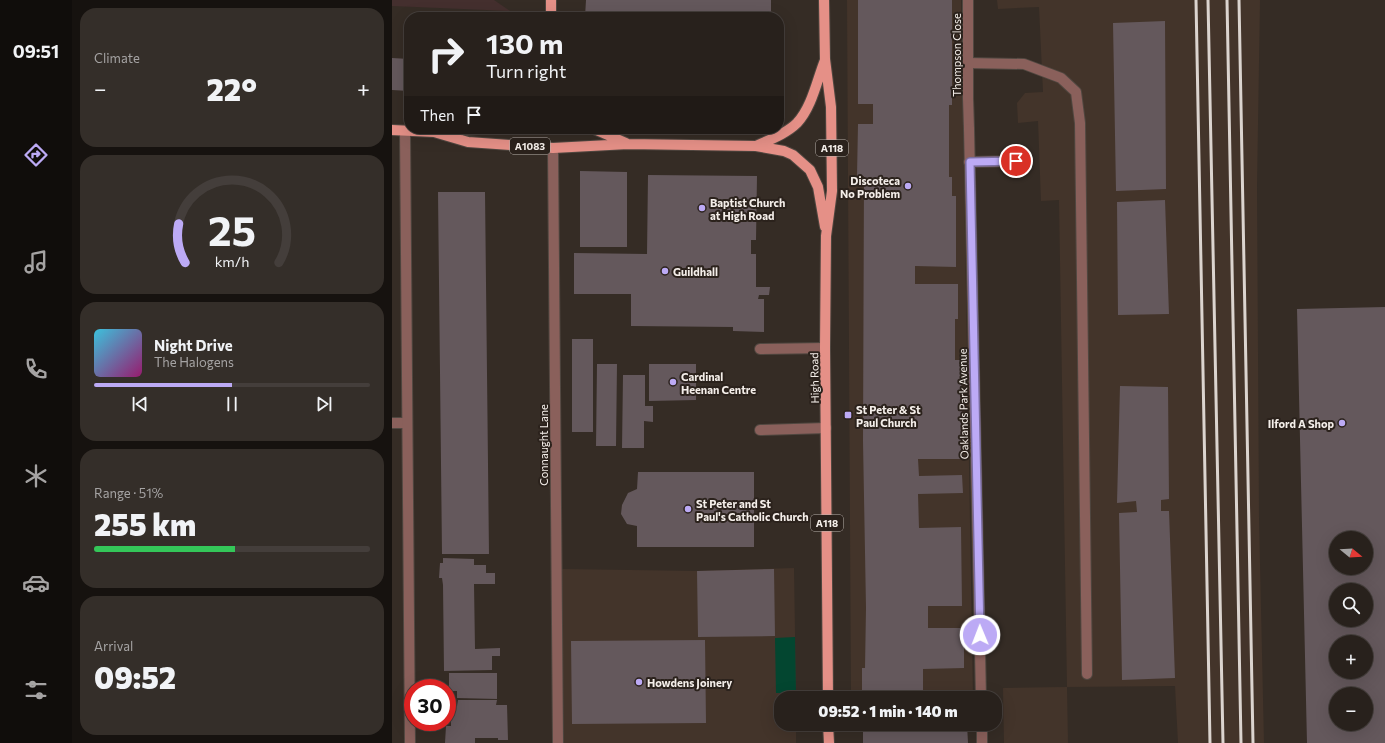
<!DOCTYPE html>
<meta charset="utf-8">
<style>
:root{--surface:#28211c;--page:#342e29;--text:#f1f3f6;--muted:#a5a3a3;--line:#443e3b;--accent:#bcaaf5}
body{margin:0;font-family:Commissioner,sans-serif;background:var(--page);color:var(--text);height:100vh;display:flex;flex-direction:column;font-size:15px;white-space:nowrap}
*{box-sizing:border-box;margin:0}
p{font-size:13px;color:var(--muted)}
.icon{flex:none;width:22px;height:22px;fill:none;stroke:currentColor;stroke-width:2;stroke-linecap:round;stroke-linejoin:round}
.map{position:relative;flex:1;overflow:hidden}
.details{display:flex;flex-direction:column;gap:8px;padding:8px;background:#16120f;width:320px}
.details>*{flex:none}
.guide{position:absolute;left:12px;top:12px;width:380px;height:122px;border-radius:16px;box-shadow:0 4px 16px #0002,0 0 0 1px var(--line);background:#28211c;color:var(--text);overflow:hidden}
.needle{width:26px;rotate:108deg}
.buttons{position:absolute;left:937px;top:531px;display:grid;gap:8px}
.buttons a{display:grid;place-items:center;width:44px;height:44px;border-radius:50%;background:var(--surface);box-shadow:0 4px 16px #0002,0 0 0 1px var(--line);font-size:20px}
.speed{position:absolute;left:12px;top:679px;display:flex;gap:8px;font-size:20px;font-weight:700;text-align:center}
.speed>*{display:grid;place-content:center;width:52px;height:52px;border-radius:50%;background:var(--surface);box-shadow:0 4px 16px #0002,0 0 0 1px var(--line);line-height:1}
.speed .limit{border:6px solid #d22;background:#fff;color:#111}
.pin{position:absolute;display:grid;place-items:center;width:34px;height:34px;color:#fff;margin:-17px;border:2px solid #fff;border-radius:50%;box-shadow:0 1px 4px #0007}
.me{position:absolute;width:44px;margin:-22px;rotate:359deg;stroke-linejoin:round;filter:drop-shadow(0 0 3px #0008)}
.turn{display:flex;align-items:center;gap:14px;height:84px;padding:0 16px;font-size:18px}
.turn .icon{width:52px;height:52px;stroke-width:2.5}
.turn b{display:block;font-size:28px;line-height:34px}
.then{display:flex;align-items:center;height:38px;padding:0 16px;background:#0003;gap:8px;font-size:15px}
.big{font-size:30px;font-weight:800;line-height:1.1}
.details .widget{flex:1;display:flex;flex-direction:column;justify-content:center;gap:6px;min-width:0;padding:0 14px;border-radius:16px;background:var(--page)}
.details .dial{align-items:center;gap:0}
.dial svg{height:104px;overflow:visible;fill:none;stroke:var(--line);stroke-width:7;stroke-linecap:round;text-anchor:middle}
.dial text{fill:var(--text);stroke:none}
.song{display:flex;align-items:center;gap:12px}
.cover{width:48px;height:48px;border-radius:6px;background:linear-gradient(135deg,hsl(190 70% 55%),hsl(320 70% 35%))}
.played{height:4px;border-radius:2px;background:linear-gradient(90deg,var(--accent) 50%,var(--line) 50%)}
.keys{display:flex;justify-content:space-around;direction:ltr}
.heat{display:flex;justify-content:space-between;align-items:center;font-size:22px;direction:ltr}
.charge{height:6px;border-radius:3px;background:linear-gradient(90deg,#34c759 51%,var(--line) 0)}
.trip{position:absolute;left:382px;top:691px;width:228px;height:40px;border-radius:16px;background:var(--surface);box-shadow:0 4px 16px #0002,0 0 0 1px var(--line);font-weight:800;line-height:40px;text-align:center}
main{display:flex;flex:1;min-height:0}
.menu{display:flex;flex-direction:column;width:72px;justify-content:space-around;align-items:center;background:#100d0b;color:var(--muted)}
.menu .icon{width:28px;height:28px}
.menu .current{color:var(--accent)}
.menu b{font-size:18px;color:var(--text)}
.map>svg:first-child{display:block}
.built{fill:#43342a}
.education{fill:#442f2e}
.green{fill:#034630}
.building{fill:#64585c;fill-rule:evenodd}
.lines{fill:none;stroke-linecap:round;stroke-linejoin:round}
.lane-casing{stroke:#504740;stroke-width:12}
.street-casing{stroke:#504740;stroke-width:12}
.primary-casing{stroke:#504740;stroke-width:12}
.lane{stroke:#8a605b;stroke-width:10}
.street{stroke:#8a605b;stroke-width:10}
.primary{stroke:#e59087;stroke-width:10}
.rail{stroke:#dbd4cf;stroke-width:3}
.route-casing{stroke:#7a6e9f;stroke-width:10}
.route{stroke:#bcaaf5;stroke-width:7}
.poi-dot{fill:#bcaaf5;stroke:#2b221c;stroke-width:1.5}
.labels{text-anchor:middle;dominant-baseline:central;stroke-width:4;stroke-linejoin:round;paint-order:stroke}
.shield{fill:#2b221c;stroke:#b8b1ac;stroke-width:1}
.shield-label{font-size:10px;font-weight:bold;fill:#f4eee9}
.street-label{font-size:11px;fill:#f4eee9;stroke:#2b221c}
.poi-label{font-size:11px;font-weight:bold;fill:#f4eee9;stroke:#2b221c;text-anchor:start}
</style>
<main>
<nav class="menu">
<b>09:51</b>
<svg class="icon current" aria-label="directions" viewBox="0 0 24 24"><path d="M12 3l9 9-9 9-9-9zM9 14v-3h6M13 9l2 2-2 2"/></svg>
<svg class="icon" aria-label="music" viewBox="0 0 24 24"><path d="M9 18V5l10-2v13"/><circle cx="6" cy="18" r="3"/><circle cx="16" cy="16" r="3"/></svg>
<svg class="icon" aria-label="phone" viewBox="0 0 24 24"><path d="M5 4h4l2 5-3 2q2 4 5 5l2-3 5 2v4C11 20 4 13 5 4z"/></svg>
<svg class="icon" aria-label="climate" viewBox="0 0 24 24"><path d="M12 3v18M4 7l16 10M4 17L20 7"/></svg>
<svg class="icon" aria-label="car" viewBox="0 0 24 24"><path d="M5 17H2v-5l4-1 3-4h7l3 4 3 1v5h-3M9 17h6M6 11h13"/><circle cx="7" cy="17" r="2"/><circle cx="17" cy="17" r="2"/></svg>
<svg class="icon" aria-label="filters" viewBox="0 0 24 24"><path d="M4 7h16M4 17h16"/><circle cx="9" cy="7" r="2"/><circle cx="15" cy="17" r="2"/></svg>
</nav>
<section class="details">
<div class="widget"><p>Climate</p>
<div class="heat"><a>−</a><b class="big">22°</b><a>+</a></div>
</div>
<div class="widget dial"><svg viewBox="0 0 100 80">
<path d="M14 69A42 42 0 1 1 86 69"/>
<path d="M14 69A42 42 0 0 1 9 39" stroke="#bcaaf5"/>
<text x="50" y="56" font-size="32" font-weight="700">25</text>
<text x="50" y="72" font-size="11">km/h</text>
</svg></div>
<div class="widget">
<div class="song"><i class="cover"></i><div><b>Night Drive</b><p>The Halogens</p></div></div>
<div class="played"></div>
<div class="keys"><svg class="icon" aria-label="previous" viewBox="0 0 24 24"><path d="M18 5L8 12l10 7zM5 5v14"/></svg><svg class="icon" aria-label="pause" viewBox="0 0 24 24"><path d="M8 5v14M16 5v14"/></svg><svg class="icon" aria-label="next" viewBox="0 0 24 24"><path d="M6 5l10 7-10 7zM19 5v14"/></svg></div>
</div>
<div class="widget"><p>Range · 51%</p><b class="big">255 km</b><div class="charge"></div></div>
<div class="widget"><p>Arrival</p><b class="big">09:52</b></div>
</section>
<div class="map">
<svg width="993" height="743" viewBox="0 0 993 743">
<rect width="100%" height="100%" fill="#352c25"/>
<path class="built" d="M455 0H569L581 698H459Z
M605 0H868L865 187 867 518 872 743H786L783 686 675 687 676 743H612L611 688 675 687 667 200 649 201 646 121 626 123 625 103 633 93 651 92 647 7 606 9Z
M402 568 404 698H389V724H404V743H172L170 569 305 571Z"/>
<path class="education" d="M0 0H102L118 11 0 6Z"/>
<path class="green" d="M403 637 404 693H384L383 638Z"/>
<path class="building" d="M194 0H379V17H193Z
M466 0H560V105H557V177H560V196H564V267L523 266V284H566V319H563V360H569L571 459H526L527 476 570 475 571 493 526 494 527 528 569 527 570 606H536V628H572V668L531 669V698H470V668H473L474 608 471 441 472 176H465L466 124H481V104H466Z
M773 21 774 189 724 191 721 23Z
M0 58 17 59V91L0 90Z
M188 171 235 172V247H188Z
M256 175 365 176 364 240H359V254H364V287H378L377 295H367L366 299H372V332L341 331V327L239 326V294H182V253L255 254Z
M46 192H93L97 554H50Z
M773 200 777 314 726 315 725 202Z
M993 307V743H915L905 309ZM944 538H974V568H944ZM944 590H974V620H944ZM944 642H974V672H944ZM944 694H974V724H944Z
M180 339H201V432H180Z
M205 364H225L224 446H204Z
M257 364H304V400L257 401Z
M231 375H253V406H261V422L252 421V448H230Z
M728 386 776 387 777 499 769 500V511H777L783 678 730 680 727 513 745 512 744 501 725 503Z
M246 472H362V547H245V526L235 524 229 514 230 505 236 493 245 489Z
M51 558 82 559V565H94V573H103V584H82L83 649 108 648V656H100V670L52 671 51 585 50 578H47L48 563H51Z
M382 569 383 636 306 637 305 571Z
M313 640 314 723 180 724 179 641Z
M57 673H105V699L65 698V691H57Z
M66 700H105L104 705H115L116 740H106V738H83V743H53L54 726H59V706H65Z
M471 724H575L576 743H471Z"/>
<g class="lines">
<defs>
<path id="lane" d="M576 63 632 64 669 78 684 92 688 123 695 674
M576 98 577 129
M161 148 166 743
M368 349 433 348
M0 423H15
M368 430 434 428
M404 724 436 725"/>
<path id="street" d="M576 0V98
M577 129 589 698
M13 131 18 743
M577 162 624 161
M590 724V743"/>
<path id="primary" d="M159 0V17
M432 0 433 59 439 107 440 191 434 236 433 348 436 698
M202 129 234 143
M0 130 42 132 86 129
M42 132 76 142 161 148 236 144 364 146 392 151 401 155 418 170 426 187 433 227
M364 146C377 140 394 134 405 123 420 107 425 80 433 60
M436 724 437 743"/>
</defs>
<use href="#lane" class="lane-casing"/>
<use href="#street" class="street-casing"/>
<use href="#primary" class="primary-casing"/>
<use href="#lane" class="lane"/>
<use href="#street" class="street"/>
<use href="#primary" class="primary"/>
<path class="rail" d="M804 0 818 743
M816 0 831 743
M835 0 849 743
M847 0 861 743"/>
</g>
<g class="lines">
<defs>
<path id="route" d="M588 635 578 162 624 161"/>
</defs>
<use href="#route" class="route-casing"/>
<use href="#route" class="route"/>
</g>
<g class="poi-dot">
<circle cx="516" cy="186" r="4"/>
<circle cx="310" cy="208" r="4"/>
<circle cx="273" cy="271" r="4"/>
<circle cx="281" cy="382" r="4"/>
<rect x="452" y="411" width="8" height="8" rx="2"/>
<circle cx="950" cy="423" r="4"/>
<circle cx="296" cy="509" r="4"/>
<circle cx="247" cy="682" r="4"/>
</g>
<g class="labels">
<g class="shield">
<rect x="118" y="138" width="40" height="16" rx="3"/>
<rect x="424" y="140" width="32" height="16" rx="3"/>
<rect x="419" y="515" width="32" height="16" rx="3"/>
</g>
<g class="shield-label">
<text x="138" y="146">A1083</text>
<text x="440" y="148">A118</text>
<text x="435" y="523">A118</text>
</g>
<g class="street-label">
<text transform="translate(564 55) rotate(-90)">Thompson Close</text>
<text transform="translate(422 378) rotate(-91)">High Road</text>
<text transform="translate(571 404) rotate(-91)">Oaklands Park Avenue</text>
<text transform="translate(151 445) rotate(-90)">Connaught Lane</text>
</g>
<g class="poi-label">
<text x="508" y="180" text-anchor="end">Discoteca<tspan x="508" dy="13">No Problem</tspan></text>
<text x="318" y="202">Baptist Church<tspan x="318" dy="13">at High Road</tspan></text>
<text x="281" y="271">Guildhall</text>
<text x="289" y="376">Cardinal<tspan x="289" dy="13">Heenan Centre</tspan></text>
<text x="464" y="409">St Peter &amp; St<tspan x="464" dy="13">Paul Church</tspan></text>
<text x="942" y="423" text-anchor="end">Ilford A Shop</text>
<text x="304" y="503">St Peter and St<tspan x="304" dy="13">Paul's Catholic Church</tspan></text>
<text x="255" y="682">Howdens Joinery</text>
</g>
</g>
</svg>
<div class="buttons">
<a><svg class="needle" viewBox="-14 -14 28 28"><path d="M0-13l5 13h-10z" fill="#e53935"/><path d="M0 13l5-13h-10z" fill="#a5a3a3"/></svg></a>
<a><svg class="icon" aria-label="search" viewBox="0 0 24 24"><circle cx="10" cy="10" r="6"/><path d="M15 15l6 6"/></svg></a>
<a>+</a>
<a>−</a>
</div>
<div class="speed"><div class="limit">30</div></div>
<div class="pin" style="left:624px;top:161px;background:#d93025"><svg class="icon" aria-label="arrive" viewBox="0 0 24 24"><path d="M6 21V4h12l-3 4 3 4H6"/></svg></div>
<svg class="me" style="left:588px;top:635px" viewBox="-20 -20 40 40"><circle r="17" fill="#bcaaf5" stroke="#fff" stroke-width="3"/><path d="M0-11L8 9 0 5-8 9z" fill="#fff"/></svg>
<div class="trip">09:52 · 1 min · 140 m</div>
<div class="guide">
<div class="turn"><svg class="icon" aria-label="right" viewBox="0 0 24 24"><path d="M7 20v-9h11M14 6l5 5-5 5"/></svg><div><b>130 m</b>Turn right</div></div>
<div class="then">Then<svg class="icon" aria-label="arrive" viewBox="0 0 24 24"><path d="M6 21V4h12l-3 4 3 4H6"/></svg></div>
</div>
</div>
</main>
